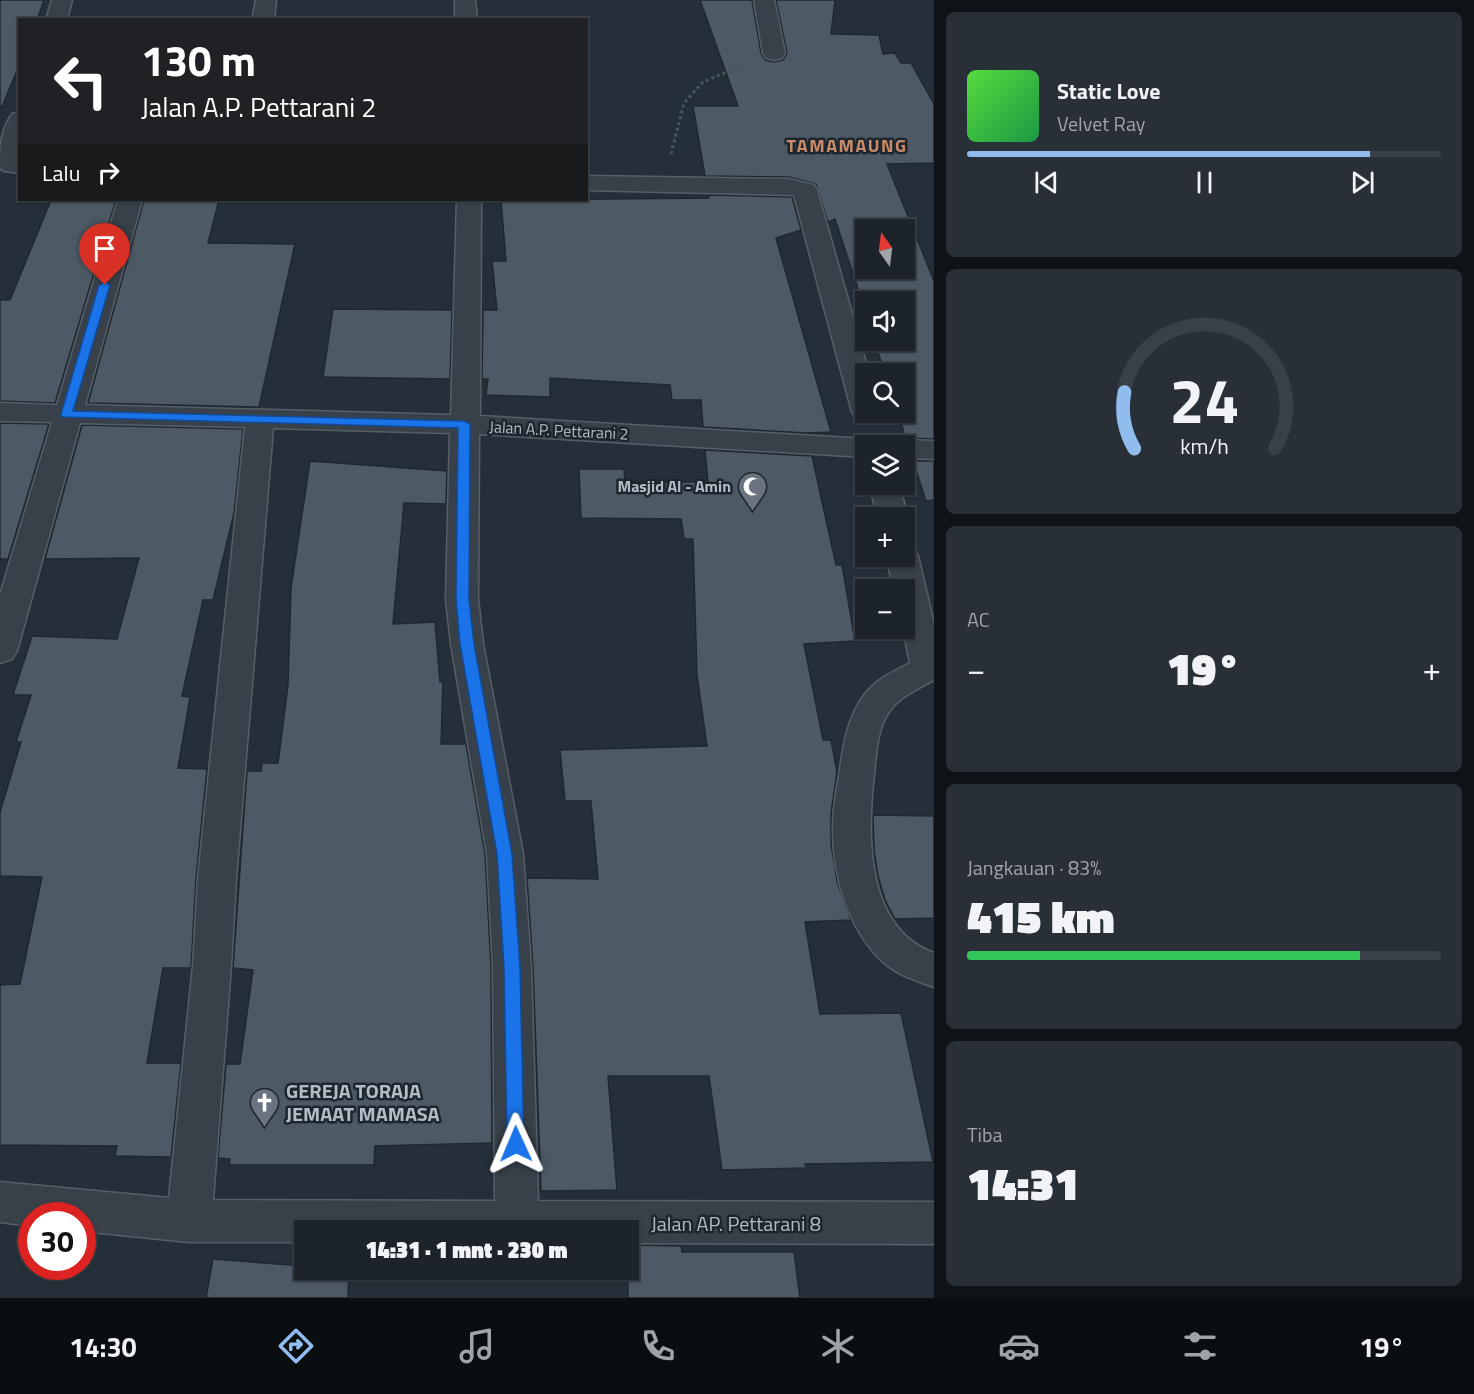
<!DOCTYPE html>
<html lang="id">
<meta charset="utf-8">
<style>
:root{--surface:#1c232b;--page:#292f37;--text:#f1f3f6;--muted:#a0a4a9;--line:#3a4047;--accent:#90bcee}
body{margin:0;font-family:"Titillium Web",sans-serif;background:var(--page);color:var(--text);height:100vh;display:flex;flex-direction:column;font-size:22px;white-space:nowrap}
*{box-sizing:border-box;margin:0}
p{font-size:20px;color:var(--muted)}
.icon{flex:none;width:33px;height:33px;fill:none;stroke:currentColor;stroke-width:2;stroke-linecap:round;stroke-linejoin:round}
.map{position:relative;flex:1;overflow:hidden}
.details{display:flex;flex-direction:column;gap:12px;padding:12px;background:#0f1318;width:540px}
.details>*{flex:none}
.hud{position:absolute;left:18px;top:18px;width:570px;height:183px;border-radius:0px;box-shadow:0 2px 4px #0004,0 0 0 2px var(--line);background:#202124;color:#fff;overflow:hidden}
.needle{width:39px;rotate:346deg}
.buttons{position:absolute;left:855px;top:219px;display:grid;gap:12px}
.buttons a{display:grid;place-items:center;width:60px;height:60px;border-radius:0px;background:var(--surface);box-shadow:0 2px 4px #0004,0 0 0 2px var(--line);font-size:30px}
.speed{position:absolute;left:18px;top:1202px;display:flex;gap:12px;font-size:30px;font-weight:700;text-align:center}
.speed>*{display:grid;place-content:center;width:78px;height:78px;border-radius:50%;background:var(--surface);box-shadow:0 2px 4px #0004,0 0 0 2px var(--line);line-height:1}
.speed .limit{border:9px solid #d22;background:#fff;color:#111}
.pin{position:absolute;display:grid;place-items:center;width:51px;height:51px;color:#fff;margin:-62px -26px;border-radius:50% 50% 50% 0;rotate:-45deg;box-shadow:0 0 6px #0007}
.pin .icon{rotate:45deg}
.me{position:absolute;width:66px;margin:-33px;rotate:359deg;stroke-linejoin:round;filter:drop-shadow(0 0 4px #0008)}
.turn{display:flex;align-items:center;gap:21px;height:126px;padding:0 24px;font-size:27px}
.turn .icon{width:78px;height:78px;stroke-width:2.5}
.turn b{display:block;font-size:42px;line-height:51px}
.then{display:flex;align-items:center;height:57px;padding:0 24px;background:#0003;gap:12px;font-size:22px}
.big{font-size:45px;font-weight:800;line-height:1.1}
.details .widget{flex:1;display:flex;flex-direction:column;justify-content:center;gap:9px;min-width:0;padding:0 21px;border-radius:9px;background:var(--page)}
.details .dial{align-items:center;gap:0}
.dial svg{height:156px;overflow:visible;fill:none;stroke:var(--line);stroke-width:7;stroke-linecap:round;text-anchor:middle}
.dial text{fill:var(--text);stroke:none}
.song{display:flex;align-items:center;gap:18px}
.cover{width:72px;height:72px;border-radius:9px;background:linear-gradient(135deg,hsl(110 70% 55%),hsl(140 70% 35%))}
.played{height:6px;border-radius:3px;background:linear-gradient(90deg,var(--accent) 85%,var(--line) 85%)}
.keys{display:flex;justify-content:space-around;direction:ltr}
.heat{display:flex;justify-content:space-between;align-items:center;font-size:33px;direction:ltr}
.charge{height:9px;border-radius:4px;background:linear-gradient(90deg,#34c759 83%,var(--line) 0)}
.trip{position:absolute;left:294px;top:1220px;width:345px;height:60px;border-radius:0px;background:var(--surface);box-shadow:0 2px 4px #0004,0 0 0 2px var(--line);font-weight:800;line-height:60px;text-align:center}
.tab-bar{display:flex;height:96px;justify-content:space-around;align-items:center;background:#0b0e11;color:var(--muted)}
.tab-bar .icon{width:42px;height:42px}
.tab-bar .active{color:var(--accent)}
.tab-bar b{font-size:27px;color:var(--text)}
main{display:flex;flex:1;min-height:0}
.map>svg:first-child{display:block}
.building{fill:#4d5a65;stroke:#1f2830;stroke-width:1.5;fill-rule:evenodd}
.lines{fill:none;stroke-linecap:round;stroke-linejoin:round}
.minor-casing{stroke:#565f67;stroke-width:3}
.path{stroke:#465859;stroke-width:3;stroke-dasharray:3 3;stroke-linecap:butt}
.minor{fill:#38414a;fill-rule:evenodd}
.route{fill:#1a73e8;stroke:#114b97;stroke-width:1.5}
.labels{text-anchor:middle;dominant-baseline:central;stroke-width:5;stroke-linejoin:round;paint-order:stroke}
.street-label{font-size:16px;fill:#b3bcc5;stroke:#1d262e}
.poi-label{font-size:16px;font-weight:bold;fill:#b3bcc5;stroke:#1d262e;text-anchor:end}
.far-district-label{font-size:18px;font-weight:bold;letter-spacing:1.5px;fill:#ca8b6a;stroke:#1d262e}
.near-poi-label{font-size:20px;font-weight:bold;fill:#b3bcc5;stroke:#1d262e;text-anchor:start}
.near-street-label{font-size:20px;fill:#b3bcc5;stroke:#1d262e}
</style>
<main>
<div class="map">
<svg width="934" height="1298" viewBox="0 0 934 1298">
<rect width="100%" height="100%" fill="#252f39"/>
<path class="building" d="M0 0H44L37 20H20V63L2 107 0 106Z
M700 0H752L761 53 765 60 773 62 783 60 787 53 776 0H835L831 34 879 35 883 54 895 53 901 63H911L934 104V163L887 164 934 281V439L906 438 897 412H904V374H885L874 340H904V302H866V313L835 219 828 222 816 184 789 177 705 176 693 106H738ZM866 230H904V268H866Z
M708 195 792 197 801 230 776 238 831 432 807 433 703 427 701 400H672L670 385 550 378V397L486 395 488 379H482L483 310H497L492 261H506L501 200 709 198Z
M51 200H116L55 403 0 401V300H10Z
M144 200H219L208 243 295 244 259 407 88 403Z
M333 309 452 310 450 379 323 377Z
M0 423 49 424 8 559H0Z
M82 425 243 429 234 513 213 600H203L182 696 190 697 178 768 207 769 196 878 191 968H163L147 1063H181L171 1157 115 1156 117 1146 0 1145V985L20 984 42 877 0 876V812L21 742H16L31 695H13L32 636 117 639 139 558 45 559Z
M705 450 812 456 836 565H842L855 641 804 644 823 740H831L837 772 831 813V844L837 881 851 920 805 922 820 1014 901 1013 933 1162 805 1164 806 1168 722 1170 709 1076H608L617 1190 541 1191 533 967 527 878 598 879 591 801H565L560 750 707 746 697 675 693 539H684L681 519 581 518 579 469H624L625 482H708Z
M310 461 447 471 446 504 404 503 393 624 435 622 440 682H443L441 744H466L485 854 491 967 492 1143 375 1146 374 1165H229L230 1159 218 1158 226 1064H240L253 970 233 968 247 771H261L262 763H278L288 685 291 588Z
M913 461H934V500L926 501Z
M873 815 934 816V918L895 919 885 900 878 876 874 850Z
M628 1245 681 1246 682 1252H794L800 1298H628Z
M213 1259 304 1266V1269H349L348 1298H206Z"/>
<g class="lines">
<defs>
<path id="minor" d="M52 0H72L67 20H46Z
M256 0H276L274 20H252Z
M455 0H475L477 20H455Z
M754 0H774L785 53 782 58 774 60 766 58 763 53Z
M20 112 17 158 20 159V173L4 171 0 168C0 149 0 131 12 114Z
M586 176 789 179 814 185 817 190 869 374H866V412H880L876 418 866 421 856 418 852 412 794 195 586 190Z
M118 200H142L85 405 451 415 457 200H481L480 416 866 439 876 441 879 446H866V457L479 434 478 599 483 644 523 854 531 967 538 1201 934 1202V1244L628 1243V1230H304V1242H189L82 1231V1215H32V1226L0 1222V1182L169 1198 193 966 198 878 245 427 80 423 17 651 12 659 0 663V595L52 422 0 421V403L57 405ZM273 428 450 433 446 599 451 644 487 854 493 967 495 1201 213 1200 231 966 236 878Z
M904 440 934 441V459L904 458V446H892L894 442Z
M869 484H899L908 518 904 524V518H878Z
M904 546 913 548 918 556 934 624V680C919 688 899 697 889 712 877 729 876 755 874 774 867 834 865 928 934 953V987C915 980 896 975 881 960 847 927 832 872 833 826 833 809 836 792 839 776 843 747 847 717 865 694 876 679 895 671 910 663L903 628H904V590H894L886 556H904Z"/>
</defs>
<use href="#minor" class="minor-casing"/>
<path class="path" d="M671 154 684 103 703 82 743 65"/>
<use href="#minor" class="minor"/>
</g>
<path class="route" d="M105 282 110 285 73 411 464 421 470 424 469 599 474 644 512 854 520 967 524 1144 522 1149 516 1152 509 1149 507 1144 504 967 497 854 460 644 456 599 458 428 62 417 61 414 99 285Z"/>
<defs>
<symbol id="mosque-pin" viewBox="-11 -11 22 30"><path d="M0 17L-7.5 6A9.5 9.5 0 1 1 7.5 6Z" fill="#6b7280" stroke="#1d262e"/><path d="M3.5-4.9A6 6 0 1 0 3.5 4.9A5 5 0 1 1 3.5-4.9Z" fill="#fff"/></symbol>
<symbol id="church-pin" viewBox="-11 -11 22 30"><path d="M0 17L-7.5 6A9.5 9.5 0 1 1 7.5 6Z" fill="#6b7280" stroke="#1d262e"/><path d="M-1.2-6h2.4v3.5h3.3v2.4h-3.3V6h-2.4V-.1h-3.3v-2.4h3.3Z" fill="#fff"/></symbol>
</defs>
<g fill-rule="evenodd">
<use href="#mosque-pin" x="736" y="470" width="33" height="45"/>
<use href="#church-pin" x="248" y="1086" width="33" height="45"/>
</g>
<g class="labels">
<g class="street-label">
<text transform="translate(559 430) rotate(3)">Jalan A.P. Pettarani 2</text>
</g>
<g class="poi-label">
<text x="731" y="486">Masjid Al - Amin</text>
</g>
<g class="far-district-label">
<text x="847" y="145">TAMAMAUNG</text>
</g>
<g class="near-poi-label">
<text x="286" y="1090">GEREJA TORAJA<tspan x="286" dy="23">JEMAAT MAMASA</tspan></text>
</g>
<g class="near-street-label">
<text x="736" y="1223">Jalan AP. Pettarani 8</text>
</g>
</g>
</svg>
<div class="buttons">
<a><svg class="needle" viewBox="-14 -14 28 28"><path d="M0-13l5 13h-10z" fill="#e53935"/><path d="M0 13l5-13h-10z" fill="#a0a4a9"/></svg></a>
<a><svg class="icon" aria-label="sound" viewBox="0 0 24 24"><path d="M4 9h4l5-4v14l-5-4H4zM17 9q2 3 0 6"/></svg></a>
<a><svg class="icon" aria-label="search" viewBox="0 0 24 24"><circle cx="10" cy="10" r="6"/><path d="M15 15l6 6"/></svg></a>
<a><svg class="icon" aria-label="layers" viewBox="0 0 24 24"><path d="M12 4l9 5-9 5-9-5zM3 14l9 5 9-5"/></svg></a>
<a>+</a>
<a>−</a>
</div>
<div class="speed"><div class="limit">30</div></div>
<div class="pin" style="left:105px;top:285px;background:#d93025"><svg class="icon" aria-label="arrive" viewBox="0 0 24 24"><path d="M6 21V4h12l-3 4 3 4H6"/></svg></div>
<svg class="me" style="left:516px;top:1144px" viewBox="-20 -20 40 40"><path d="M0-17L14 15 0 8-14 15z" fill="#1a73e8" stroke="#fff" stroke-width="4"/></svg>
<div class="trip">14:31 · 1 mnt · 230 m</div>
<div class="hud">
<div class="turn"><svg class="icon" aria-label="left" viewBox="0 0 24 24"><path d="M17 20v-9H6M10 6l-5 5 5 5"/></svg><div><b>130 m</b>Jalan A.P. Pettarani 2</div></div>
<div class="then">Lalu<svg class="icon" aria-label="right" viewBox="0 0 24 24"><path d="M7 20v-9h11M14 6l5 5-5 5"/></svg></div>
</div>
</div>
<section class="details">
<div class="widget">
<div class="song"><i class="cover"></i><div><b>Static Love</b><p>Velvet Ray</p></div></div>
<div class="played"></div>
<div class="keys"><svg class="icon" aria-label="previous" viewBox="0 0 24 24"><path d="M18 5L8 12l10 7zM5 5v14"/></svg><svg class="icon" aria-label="pause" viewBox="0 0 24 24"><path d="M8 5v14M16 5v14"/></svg><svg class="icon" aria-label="next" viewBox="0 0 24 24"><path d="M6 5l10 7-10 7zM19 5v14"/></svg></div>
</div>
<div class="widget dial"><svg viewBox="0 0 100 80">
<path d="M14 69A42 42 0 1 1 86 69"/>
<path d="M14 69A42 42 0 0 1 9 40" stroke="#90bcee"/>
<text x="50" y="56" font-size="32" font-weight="700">24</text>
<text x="50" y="72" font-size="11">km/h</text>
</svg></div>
<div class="widget"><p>AC</p>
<div class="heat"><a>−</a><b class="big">19°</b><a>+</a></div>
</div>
<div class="widget"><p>Jangkauan · 83%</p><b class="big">415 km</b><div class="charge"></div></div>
<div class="widget"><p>Tiba</p><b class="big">14:31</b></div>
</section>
</main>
<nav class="tab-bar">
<b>14:30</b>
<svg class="icon active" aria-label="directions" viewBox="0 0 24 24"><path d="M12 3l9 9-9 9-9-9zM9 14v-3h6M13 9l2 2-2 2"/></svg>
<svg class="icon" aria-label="music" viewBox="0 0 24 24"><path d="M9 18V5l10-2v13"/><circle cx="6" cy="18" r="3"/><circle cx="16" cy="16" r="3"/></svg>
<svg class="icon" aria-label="phone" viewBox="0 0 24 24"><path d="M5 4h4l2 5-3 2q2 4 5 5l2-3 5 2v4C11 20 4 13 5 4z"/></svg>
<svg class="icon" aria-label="climate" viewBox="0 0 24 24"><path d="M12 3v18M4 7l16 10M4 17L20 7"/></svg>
<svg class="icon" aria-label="car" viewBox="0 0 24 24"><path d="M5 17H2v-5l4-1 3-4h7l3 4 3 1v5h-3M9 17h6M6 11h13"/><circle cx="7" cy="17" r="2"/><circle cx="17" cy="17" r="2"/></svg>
<svg class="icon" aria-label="filters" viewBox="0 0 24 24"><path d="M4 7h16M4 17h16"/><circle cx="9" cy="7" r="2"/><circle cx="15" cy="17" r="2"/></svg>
<b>19°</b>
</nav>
